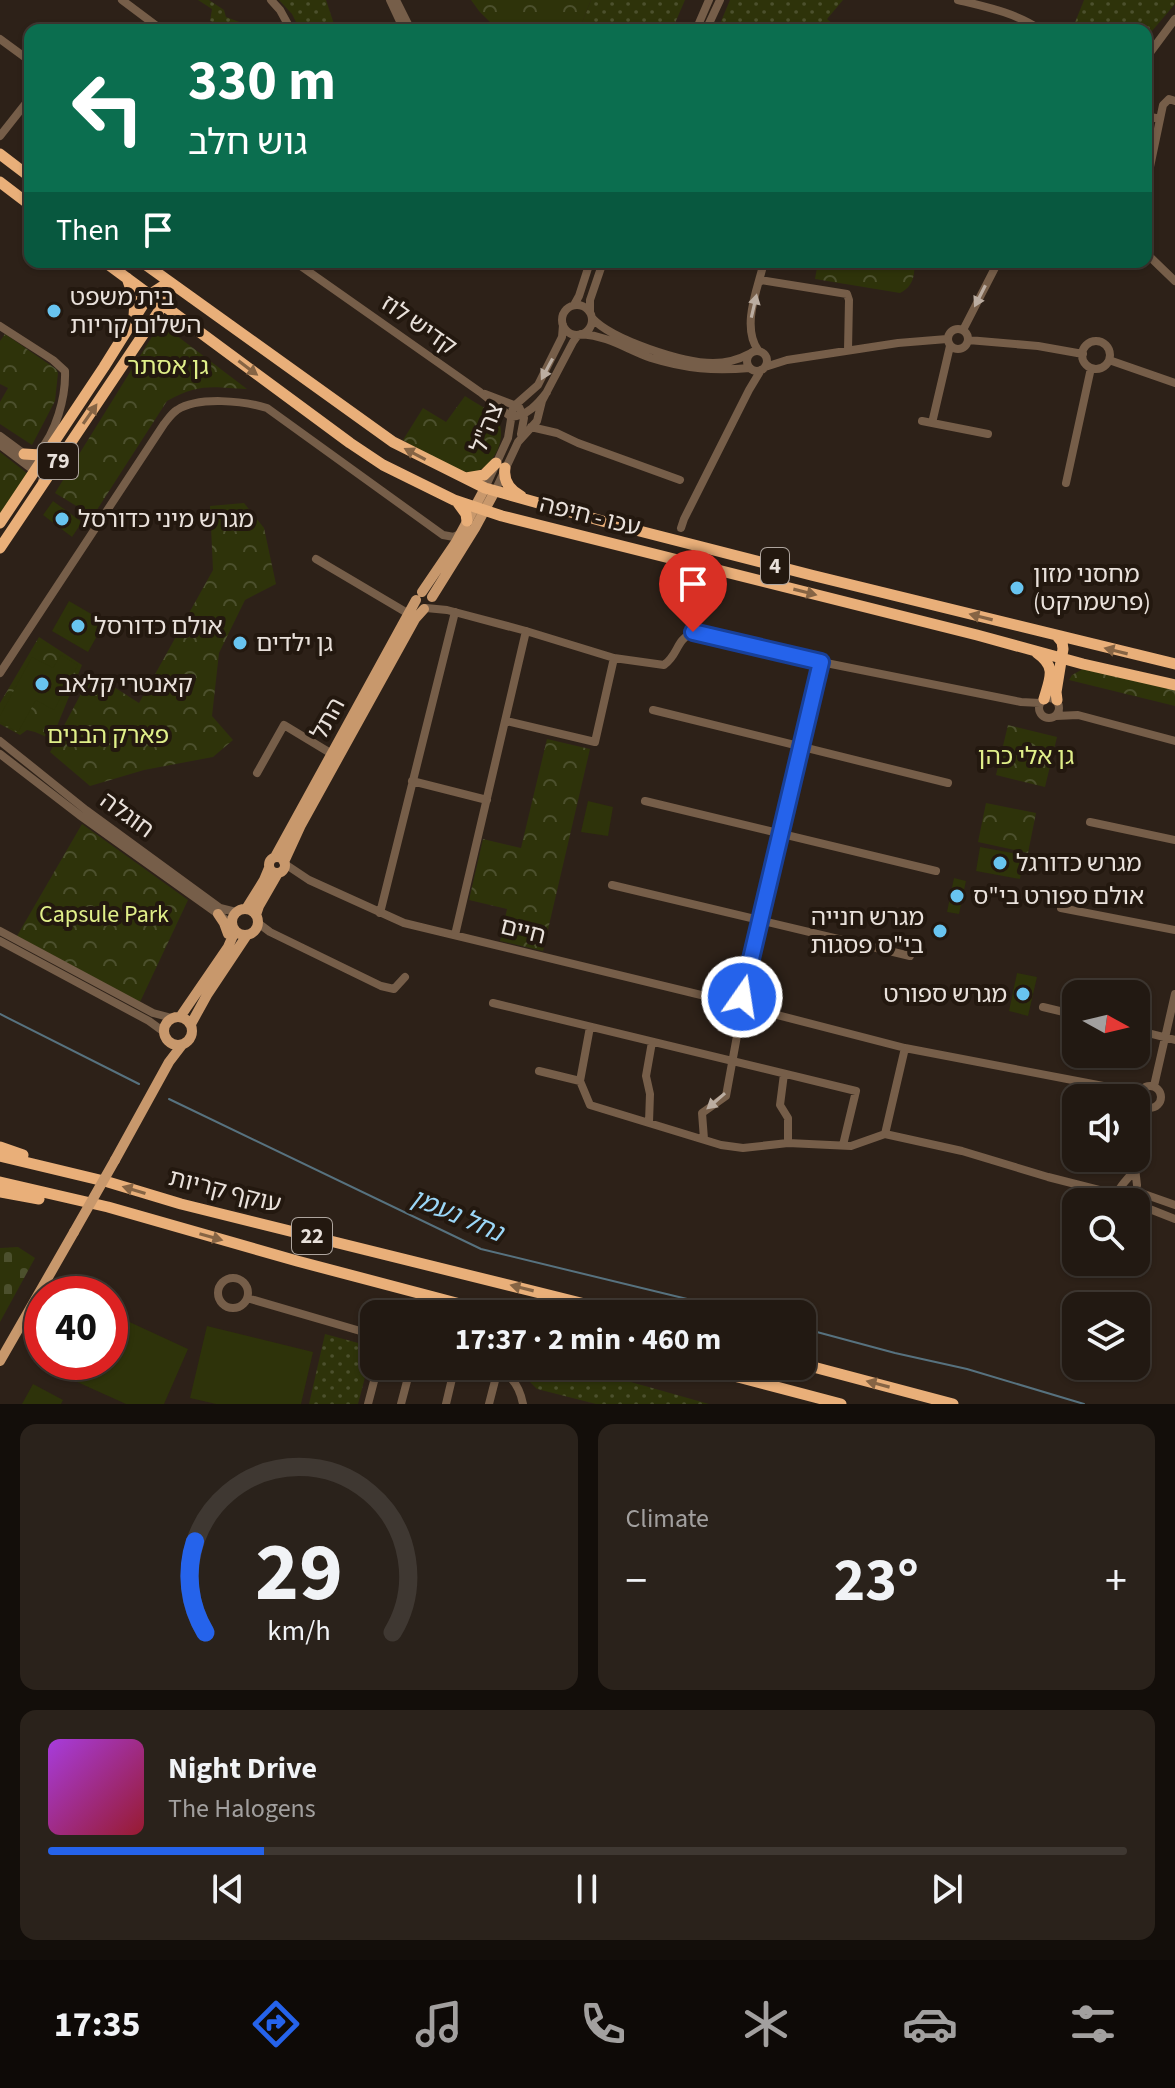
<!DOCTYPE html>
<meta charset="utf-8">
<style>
:root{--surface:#221912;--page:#2a221b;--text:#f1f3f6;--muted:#a2a09f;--line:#3f3832;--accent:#2563eb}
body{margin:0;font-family:"Source Sans 3","Noto Sans Hebrew",sans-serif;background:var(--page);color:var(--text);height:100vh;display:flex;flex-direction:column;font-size:30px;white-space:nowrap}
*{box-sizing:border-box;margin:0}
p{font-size:26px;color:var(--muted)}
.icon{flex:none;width:44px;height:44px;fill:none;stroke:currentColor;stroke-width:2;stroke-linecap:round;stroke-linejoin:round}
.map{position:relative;height:1404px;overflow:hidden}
.panel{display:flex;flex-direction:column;gap:20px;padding:20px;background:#130e0a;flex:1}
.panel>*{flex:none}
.guide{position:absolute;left:24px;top:24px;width:1128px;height:244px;border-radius:16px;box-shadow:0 2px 6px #0004,0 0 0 2px var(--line);background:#0b6e4f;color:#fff;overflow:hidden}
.needle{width:52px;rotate:98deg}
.buttons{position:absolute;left:1062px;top:980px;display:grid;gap:16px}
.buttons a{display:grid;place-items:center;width:88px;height:88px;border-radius:16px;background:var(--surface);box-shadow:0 2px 6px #0004,0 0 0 2px var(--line);font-size:40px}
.speed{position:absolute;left:24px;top:1276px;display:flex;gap:16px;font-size:40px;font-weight:700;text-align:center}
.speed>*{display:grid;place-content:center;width:104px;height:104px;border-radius:50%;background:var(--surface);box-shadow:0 2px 6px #0004,0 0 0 2px var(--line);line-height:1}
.speed .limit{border:12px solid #d22;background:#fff;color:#111}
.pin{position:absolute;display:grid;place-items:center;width:68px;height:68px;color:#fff;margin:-82px -34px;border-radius:50% 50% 50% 0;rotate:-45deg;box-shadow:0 0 8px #0007}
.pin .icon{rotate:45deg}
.me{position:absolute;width:88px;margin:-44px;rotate:13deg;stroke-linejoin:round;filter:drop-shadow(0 0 6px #0008)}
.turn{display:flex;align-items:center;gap:28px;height:168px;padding:0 32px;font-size:36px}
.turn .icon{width:104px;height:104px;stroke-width:2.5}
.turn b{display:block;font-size:56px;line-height:68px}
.then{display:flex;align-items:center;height:76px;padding:0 32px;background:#0003;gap:16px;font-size:30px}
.big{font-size:60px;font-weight:700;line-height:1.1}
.panel .card{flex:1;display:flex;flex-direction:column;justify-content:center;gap:12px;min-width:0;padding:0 28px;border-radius:16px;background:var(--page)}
.panel .dial{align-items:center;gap:0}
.dial svg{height:208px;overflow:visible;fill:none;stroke:var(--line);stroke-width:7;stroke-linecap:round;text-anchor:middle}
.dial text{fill:var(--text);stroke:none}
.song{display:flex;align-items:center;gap:24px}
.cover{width:96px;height:96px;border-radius:12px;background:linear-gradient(135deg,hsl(280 70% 55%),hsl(350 70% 35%))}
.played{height:8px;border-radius:4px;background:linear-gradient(90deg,var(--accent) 20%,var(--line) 20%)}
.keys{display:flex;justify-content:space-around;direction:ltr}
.heat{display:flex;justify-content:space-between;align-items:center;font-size:44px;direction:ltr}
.panel .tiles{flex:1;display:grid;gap:20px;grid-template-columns:1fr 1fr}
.card:last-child{grid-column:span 2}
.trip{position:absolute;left:360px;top:1300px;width:456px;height:80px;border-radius:16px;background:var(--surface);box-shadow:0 2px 6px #0004,0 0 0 2px var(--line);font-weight:700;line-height:80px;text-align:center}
.dock{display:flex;height:128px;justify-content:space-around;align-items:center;background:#0e0a07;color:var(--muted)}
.dock .icon{width:56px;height:56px}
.dock .active{color:var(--accent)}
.dock b{font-size:36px;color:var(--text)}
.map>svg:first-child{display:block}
.grass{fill:url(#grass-dots)}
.cemetery{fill:url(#cemetery-stones)}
.park{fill:url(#park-crowns)}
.garden{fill:#2e330a}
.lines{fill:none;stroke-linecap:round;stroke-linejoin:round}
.stream{stroke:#57727f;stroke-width:2}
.minor{stroke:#765e49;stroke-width:8}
.major{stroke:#c8986c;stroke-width:10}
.highway{stroke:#e9af79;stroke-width:11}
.major-bridge{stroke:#c8986c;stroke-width:10}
.oneway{fill:#bbada1}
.oneway2{fill:#866444}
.route-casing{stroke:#184099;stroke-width:20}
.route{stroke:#2563eb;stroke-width:14}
.poi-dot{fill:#68c4f0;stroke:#23180f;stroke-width:3}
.labels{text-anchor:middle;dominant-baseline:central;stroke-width:8;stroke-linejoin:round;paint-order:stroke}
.shield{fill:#23180f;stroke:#aea59e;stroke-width:2}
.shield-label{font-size:22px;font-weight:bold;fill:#e9e1db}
.poi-label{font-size:24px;fill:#e9e1db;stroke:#23180f;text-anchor:start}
.street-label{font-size:24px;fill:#e9e1db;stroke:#23180f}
.park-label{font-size:24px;fill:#e0ef89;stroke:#23180f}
.water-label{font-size:26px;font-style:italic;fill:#9bd7f8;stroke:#23180f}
</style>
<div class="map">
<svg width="1175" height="1404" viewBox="0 0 1175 1404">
<defs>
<pattern id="grass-dots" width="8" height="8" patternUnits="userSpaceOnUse" patternTransform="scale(2)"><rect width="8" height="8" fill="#2e330a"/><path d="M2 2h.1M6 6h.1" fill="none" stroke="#4c502d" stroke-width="1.8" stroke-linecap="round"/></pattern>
<pattern id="cemetery-stones" width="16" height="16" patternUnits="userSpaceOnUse" patternTransform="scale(2)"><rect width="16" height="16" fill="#2e330a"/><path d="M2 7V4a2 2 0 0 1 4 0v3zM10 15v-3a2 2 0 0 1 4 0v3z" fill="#4c502d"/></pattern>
<pattern id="park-crowns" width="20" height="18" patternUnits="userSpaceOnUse" patternTransform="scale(2)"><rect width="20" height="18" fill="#2e330a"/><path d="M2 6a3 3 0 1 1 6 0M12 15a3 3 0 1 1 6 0" fill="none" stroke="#4c502d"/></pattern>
</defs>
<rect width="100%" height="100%" fill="#2d2118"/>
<path class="grass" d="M198 0H209L224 10 226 17 250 26 252 30H239L210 21 212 9Z
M279 0H326L336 30H300L292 14Z
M591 0H685L672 30H579Z
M730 0H843L827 19 840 30H728L719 26Z
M1084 0H1175V4L1146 38V30H1072Z
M325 1334 373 1347 358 1404H309Z
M520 1366H574L709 1404H596L537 1389 527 1379Z"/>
<path class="cemetery" d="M18 1247 35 1258 0 1322V1248Z"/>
<path class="park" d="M471 0H591L579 30H484L492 24 479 11Z
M818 262H915C914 276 914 286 900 293L815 279Z
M168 329 247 389C212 387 199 383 167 401L93 516 55 493 153 335Z
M5 334 56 369 58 373 55 401 32 445 0 424V402L8 388 0 384V341Z
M465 396C474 402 488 409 496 417 510 435 493 470 472 472 454 475 419 449 403 440L423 408 446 422Z
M0 452 28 474 0 518Z
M244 503 264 528 276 584 245 600 219 653 212 716 233 740 213 757 144 770 90 786 50 752 92 673 139 703 213 570 210 506Z
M39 637 82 665 57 726 49 738 35 732 27 730 20 735 0 724V703Z
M1083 669 1175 689V706L1069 680 1072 675Z
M1008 725 1057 737 1045 787 996 775Z
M547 739 590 749 543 951 500 941 507 909 469 900 483 839 521 848Z
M986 803 1036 813 1028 853 978 842Z
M82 824 188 900 140 1002 17 936Z"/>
<path class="garden" d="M53 501 82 522 72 537 43 515Z
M69 601 105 622 88 652 52 631Z
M61 655 78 665 54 710 36 700 18 732 0 722V716L32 657 53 668Z
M588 801 613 807 608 836 581 832Z
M980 847 1024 855 1020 879 976 871Z
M954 878 966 881 959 914 947 912Z
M1017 973 1037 977 1028 1016 1009 1011Z
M110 1313 188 1349 164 1404H126L44 1367 46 1362H110Z
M207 1326 313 1352 301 1404H216L190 1398Z
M33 1384 63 1400 61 1404H22Z"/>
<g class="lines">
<path class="stream" d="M0 1014 139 1084
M169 1099 481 1249 749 1314
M802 1328 895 1353 967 1369 1084 1404"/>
<path class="minor" d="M122 0 162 30
M271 0 280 10 291 30
M390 0 404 30
M396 0 411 30
M958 0C987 7 1016 13 1041 30
M696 30 709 0
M706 30 720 0
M0 39 30 61
M1146 58 1175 19
M1146 116 1160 119
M0 136 30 98
M1146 186 1163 105 1169 99 1175 101
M1146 237V246
M1146 253 1175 281
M295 262 480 392 511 417C527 416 538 404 547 392
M760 280 847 294 849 300 848 350
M574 305 579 296 590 262
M562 320a15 15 0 1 1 30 0a15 15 0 1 1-30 0Z
M590 311V300L603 262
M592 318C612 340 683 363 713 363 727 363 738 360 749 354
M0 326 53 360 65 371C66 397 56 433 38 453
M948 339a10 10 0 1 1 20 0a10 10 0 1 1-20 0Z
M963 330 998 262
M581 334C609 336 626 349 651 358 686 369 714 371 750 368
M968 340 1038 346 1083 354
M1082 355a14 14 0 1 1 28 0a14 14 0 1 1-28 0Z
M758 350C741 326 758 288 764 262
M747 361a10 10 0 1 1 20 0a10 10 0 1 1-20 0Z
M1109 360 1175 383
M765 367 787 360 898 343 947 339
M485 394 519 407 524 418 521 434
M922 421 988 434
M932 423 950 346
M531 427 557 433 578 443 680 480
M0 436 42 467 45 473 42 481
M0 445 32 469 33 473
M1066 483 1091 368
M485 488 508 438 513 407 538 385 562 337 563 325
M495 491 518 442 537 421 542 401 573 342 578 335
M681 528 684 519 749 390 761 370
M316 559 409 614
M426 608 447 610 526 631 614 658 664 665C679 654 675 641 693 632L821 662 1021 702 1040 703
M0 673 164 424C168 419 172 413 177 410 199 396 244 401 267 408L443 535 454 537 461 533
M1039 708a10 10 0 1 1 20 0a10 10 0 1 1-20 0Z
M653 710 948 783
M1056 716 1078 715 1175 741
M506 721 595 742 614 658
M0 741 86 810 220 908 236 912
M0 754 82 817 232 924
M257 773 284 725 332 754 334 757
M412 781 487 800
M645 801 936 871
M1090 822 1175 840
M285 864 309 880 404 923 734 1003
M612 885 910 956
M1061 908 1175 930
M380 913 455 612
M258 923 270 932 381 986 394 989 405 977
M0 931 153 1013 172 1018
M455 935 526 631
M0 941 149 1021 164 1032
M742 997 821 662
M734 1006a8 8 0 1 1 16 0a8 8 0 1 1-16 0Z
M493 1003 856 1091 843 1145
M1043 1007 1076 1015
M750 1008 905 1048 1140 1093
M590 1027 580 1081 590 1105 721 1145 743 1148 788 1143 851 1146 885 1134
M1136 1030 1175 1040
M539 1071 580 1081
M784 1074 780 1105 788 1118V1143
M1154 1086 1175 994
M1139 1097a11 11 0 1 1 22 0a11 11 0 1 1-22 0Z
M649 1122 650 1094 646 1076 652 1042
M885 1134 962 1151 1048 1177 1103 1191 1118 1199
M885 1134 905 1048
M704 1139 702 1113 726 1096 741 1014
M1137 1185 1135 1168 1146 1107
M1141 1193 1175 1205
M1119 1201C1114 1188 1128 1181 1134 1170
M1137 1204 1175 1219
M218 1293a15 15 0 1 1 30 0a15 15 0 1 1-30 0Z
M247 1298 374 1335
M488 1366C509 1372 519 1383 523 1404
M368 1404 378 1366
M401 1404 411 1366
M446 1404 455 1366
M489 1404 498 1369"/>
<path class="major" d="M422 592 456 542 485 488
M432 597 475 528 495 491
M269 865a8 8 0 1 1 16 0a8 8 0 1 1-16 0Z
M275 857 416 600
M284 862 301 825 415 619 424 609
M232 922a13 13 0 1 1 26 0a13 13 0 1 1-26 0Z
M246 909 264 880 269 868
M218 914 224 923 228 934
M256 915 259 906 278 873
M164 1031a14 14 0 1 1 28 0a14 14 0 1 1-28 0Z
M180 1017 228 947 235 931
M191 1024 207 995 247 935
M115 1160 169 1062 182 1045
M0 1361 74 1232"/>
<path class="highway" d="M0 154 30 177
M0 182 30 205
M105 262 350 443 383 465 454 500 502 516 977 635 1083 664 1175 685
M142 262 393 442 485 488 620 526 811 575 1175 664
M127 278 135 301 134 316
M24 454 40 455 49 450
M505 468C503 481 510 490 521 496
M466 478 484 475 496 463
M458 503 466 514 467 521
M0 523 104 367 149 295 169 282
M0 548 163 305 169 282
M1037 653C1057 667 1050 678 1044 699
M1057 700 1056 692 1063 649 1062 642 1057 636
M0 1147 23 1155
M0 1156 108 1182 181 1204 625 1314
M0 1182 108 1207 297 1261 498 1314
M0 1192 39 1199
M802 1364 953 1404
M696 1366 841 1404"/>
<path class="major-bridge" d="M74 1232 115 1160"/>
</g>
<defs><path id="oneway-solid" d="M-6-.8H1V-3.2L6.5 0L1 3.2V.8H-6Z" transform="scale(2)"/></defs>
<g class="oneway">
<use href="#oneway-solid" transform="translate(980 296) rotate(117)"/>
<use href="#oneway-solid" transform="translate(754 306) rotate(-77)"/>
<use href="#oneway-solid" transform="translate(547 369) rotate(118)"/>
<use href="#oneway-solid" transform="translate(716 1101) rotate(139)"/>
</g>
<g class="oneway2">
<use href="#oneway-solid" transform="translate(248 368) rotate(37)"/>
<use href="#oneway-solid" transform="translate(90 414) rotate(-55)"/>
<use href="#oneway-solid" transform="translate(415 454) rotate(-152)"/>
<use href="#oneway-solid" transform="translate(805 592) rotate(14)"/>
<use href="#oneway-solid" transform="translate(981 617) rotate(-166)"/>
<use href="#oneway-solid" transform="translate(1116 651) rotate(-166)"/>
<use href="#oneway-solid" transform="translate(134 1190) rotate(-163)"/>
<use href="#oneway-solid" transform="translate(211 1237) rotate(16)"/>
<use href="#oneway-solid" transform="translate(522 1288) rotate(-166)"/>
<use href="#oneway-solid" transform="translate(878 1384) rotate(-165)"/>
</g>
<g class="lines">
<defs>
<path id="route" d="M693 632 821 662 742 997"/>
</defs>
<use href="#route" class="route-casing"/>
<use href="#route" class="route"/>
</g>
<g class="poi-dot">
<circle cx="54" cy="311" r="8"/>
<circle cx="62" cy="519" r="8"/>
<circle cx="1017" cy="588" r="8"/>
<circle cx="78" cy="626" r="8"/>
<circle cx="240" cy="643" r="8"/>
<circle cx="42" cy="684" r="8"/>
<circle cx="1000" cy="863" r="8"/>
<circle cx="957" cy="896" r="8"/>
<circle cx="940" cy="931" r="8"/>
<circle cx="1023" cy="994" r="8"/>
</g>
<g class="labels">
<g class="shield">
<rect x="38" y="443" width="40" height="36" rx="6"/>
<rect x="761" y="548" width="28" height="36" rx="6"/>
<rect x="292" y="1218" width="40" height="36" rx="6"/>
</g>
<g class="shield-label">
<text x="58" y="461">79</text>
<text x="775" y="566">4</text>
<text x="312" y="1236">22</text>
</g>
<g class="poi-label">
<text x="70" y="297">בית משפט<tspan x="70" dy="28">השלום קריות</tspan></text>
<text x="78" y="519">מגרש מיני כדורסל</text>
<text x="1033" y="574">מחסני מזון<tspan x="1033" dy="28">(פרשמרקט)</tspan></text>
<text x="94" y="626">אולם כדורסל</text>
<text x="256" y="643">גן ילדים</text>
<text x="58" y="684">קאנטרי קלאב</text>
<text x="1016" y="863">מגרש כדורגל</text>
<text x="973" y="896">אולם ספורט בי"ס</text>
<text x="924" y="917" text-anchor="end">מגרש חנייה<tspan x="924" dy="28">בי"ס פסגות</tspan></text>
<text x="1007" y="994" text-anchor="end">מגרש ספורט</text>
</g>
<g class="street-label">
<text transform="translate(419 325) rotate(35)">קדיש לוז</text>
<text transform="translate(487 428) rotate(-69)">צה"ל</text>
<text transform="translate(590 516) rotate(14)">עכו - חיפה</text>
<text transform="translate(328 719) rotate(-61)">התל</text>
<text transform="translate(127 815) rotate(36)">חוגלה</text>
<text transform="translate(523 931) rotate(14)">חיים</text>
<text transform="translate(225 1191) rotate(14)">עוקף קריות</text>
</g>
<g class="park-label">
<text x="168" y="366">גן אסתר</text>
<text x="108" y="735">פארק הבנים</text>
<text x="1026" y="756">גן אלי כהן</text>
<text x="104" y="914">Capsule Park</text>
</g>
<g class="water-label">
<text transform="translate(457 1215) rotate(23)">נחל נעמן</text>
</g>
</g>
</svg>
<div class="buttons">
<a><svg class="needle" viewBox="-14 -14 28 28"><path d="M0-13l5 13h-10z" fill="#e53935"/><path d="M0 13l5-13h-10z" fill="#a2a09f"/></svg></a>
<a><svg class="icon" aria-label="sound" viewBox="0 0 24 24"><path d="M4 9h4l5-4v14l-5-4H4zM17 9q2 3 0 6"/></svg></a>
<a><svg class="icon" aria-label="search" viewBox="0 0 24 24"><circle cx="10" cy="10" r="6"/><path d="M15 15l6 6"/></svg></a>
<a><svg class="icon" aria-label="layers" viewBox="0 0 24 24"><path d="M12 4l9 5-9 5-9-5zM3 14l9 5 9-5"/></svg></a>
</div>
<div class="speed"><div class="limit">40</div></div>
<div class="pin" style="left:693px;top:632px;background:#d93025"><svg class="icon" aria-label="arrive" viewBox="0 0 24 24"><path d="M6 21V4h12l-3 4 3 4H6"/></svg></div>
<svg class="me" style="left:742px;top:997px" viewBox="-20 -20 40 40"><circle r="17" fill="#2563eb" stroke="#fff" stroke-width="3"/><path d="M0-11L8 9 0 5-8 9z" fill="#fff"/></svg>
<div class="trip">17:37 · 2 min · 460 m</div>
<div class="guide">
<div class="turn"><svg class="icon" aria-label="left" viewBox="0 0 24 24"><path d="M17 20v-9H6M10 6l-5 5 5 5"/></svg><div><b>330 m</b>גוש חלב</div></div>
<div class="then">Then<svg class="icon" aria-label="arrive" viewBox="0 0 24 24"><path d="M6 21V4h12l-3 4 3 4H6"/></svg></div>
</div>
</div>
<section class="panel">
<div class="tiles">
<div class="card dial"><svg viewBox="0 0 100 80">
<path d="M14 69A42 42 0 1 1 86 69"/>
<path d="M14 69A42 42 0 0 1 10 34" stroke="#2563eb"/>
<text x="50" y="56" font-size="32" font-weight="700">29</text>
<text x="50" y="72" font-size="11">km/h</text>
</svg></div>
<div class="card"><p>Climate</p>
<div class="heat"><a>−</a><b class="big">23°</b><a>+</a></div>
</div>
<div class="card">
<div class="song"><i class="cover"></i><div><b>Night Drive</b><p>The Halogens</p></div></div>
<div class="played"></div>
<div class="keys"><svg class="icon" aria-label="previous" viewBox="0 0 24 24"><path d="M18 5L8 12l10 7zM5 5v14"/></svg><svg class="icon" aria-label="pause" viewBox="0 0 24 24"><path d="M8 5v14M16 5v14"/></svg><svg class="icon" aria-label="next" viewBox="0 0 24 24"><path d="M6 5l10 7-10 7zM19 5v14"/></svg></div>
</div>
</div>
</section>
<nav class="dock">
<b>17:35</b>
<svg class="icon active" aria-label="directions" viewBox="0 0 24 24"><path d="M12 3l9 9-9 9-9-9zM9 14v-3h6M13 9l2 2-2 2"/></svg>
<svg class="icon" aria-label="music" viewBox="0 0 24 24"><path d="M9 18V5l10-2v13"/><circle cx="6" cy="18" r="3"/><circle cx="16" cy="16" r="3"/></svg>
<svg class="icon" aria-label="phone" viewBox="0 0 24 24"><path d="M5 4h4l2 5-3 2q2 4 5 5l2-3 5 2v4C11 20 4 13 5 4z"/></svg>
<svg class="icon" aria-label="climate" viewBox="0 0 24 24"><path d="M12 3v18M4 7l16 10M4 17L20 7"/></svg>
<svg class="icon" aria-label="car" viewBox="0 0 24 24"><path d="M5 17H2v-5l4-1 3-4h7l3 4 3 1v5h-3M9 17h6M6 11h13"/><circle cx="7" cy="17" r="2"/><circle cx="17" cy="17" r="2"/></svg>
<svg class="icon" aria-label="filters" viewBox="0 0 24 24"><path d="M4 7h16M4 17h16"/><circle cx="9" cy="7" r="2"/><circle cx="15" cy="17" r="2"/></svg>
</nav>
